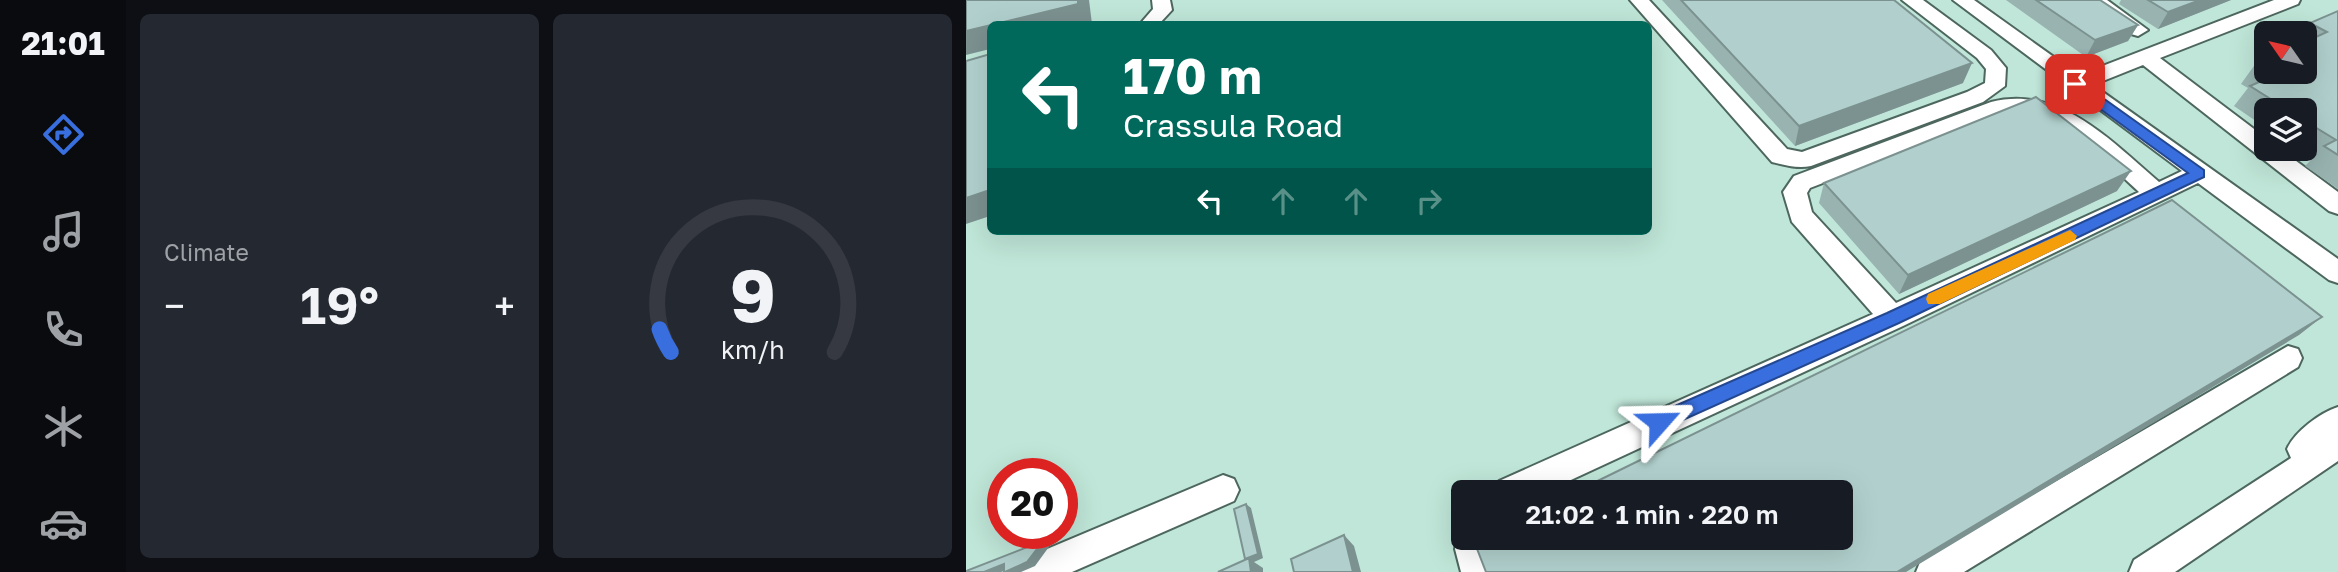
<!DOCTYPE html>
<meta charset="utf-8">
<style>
:root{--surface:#171b24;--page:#242831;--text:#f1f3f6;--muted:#9ea1a6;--line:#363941;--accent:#386ede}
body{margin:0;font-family:"Golos Text",sans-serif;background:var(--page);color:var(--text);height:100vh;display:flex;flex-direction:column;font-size:26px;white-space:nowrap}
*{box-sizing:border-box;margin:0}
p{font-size:23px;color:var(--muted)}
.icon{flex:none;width:38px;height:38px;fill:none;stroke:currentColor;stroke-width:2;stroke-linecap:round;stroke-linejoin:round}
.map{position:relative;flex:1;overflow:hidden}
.drawer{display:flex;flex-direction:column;gap:14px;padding:14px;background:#0d0f14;width:840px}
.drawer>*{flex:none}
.banner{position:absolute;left:21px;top:21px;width:665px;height:214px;border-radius:10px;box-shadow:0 7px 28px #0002;background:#00695c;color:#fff;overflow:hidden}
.needle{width:46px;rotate:304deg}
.fabs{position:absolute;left:1288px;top:21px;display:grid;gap:14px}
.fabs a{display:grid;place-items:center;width:63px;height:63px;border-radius:10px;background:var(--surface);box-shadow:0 7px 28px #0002;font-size:35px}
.speed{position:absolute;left:21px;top:458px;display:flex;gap:14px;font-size:35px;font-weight:700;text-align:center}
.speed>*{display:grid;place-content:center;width:91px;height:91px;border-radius:50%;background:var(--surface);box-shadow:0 7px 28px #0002;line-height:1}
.speed .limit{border:10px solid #d22;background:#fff;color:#111}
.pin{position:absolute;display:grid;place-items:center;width:60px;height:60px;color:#fff;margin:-30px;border-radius:14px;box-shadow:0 4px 10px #0006}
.me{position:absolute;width:77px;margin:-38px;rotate:65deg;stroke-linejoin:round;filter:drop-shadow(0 0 5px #0008)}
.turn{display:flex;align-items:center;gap:24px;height:147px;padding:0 21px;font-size:32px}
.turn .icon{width:91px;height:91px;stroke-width:2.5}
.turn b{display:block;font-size:49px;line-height:60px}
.lanes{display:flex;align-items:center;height:66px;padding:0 21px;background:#0003;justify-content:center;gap:35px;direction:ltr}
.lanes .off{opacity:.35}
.big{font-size:52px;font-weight:600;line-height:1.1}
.drawer .widget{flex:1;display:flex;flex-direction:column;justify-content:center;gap:10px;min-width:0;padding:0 24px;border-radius:10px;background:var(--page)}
.drawer .dial{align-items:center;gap:0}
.dial svg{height:182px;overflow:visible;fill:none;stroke:var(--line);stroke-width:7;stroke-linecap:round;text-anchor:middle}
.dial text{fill:var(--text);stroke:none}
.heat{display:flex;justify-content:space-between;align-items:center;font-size:38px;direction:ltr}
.drawer .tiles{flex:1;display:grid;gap:14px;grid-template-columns:repeat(2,1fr)}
.trip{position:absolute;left:485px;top:480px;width:402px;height:70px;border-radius:10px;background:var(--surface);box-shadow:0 7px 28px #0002;font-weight:600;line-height:70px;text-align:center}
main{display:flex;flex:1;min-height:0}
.menu{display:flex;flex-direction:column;width:126px;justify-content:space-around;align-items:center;background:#090b0e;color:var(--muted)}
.menu .icon{width:49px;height:49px}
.menu .selected{color:var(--accent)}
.menu b{font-size:32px;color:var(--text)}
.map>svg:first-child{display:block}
.built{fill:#bfe6d8;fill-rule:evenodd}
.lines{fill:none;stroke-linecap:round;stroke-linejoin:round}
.minor-casing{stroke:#4d675e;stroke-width:4}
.minor{fill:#fff;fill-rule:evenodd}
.wall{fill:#98b3b0}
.shaded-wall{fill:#7c9290}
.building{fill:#b1d0cd;stroke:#7c9290;stroke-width:2}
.route{fill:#386ede;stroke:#244890;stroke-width:2}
.slow{fill:#f59e0b}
</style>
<main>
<nav class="menu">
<b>21:01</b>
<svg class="icon selected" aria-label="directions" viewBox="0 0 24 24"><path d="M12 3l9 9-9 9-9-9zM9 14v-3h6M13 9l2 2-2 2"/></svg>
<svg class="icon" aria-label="music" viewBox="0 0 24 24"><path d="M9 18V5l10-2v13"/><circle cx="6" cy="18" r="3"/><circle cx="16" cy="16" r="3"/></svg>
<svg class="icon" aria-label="phone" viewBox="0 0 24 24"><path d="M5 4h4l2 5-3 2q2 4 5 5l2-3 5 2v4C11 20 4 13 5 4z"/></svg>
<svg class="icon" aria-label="climate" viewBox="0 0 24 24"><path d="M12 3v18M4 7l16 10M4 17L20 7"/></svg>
<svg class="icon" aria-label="car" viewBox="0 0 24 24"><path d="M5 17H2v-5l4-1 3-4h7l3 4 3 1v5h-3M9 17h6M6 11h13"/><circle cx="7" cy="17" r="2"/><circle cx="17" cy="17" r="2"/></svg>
</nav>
<section class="drawer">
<div class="tiles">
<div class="widget"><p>Climate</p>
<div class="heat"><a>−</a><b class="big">19°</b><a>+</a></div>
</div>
<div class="widget dial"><svg viewBox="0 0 100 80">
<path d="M14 69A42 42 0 1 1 86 69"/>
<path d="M14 69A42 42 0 0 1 9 59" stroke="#386ede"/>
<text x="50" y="56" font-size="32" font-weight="700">9</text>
<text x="50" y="72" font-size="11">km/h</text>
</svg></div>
</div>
</section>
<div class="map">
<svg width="1372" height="572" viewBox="0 0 1372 572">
<rect width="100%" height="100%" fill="#d2efe5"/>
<path class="built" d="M0 0H1372V572H0ZM24 24H682V231H24ZM1300 33H1339V72H1300ZM1300 110H1339V149H1300ZM37 474H96V534H37ZM497 492H875V537H497Z"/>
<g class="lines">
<defs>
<path id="minor" d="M186 0H204L206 10 193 24H174L187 9Z
M664 0H683L821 149 836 152 1001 92 1019 83 1020 69 1011 58 936 0H957L1025 50 1040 68 1039 86 1017 102 845 166C832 169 818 165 806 162Z
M987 0H1008L1113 75 1308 0H1334L1332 4 1194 58 1300 138V149H1314L1372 192V214L1363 211 1177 65 1127 85 1372 259V283L1363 280 1232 183 937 326 579 492H528L533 481 907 314 826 222 817 192 828 176 1025 102C1093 84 1146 142 1193 182L1216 171ZM1055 111C1104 121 1138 160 1173 192L930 303 846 212 841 193 844 188 1036 114Z
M1120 0H1141L1182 30 1172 36 1165 34Z
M1322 346 1332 349 1336 358 1332 367 998 572H950L955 560Z
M1372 407V461L1209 572H1163L1168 560 1325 458 1321 449C1329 431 1354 413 1372 407Z
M257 475 268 479 273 490 268 501 106 572H50L55 560Z
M495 525 497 537H523V549L529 572H495L489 549Z"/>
</defs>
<use href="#minor" class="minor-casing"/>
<use href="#minor" class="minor"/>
</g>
<path class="wall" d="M696 0H928L997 83 829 146Z
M1040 0H1134L1172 25 1162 41 1120 57Z
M1155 0H1265L1192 29 1153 4Z
M1372 11V189L1339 166 1347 158 1332 149H1339V110H1300V128L1268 106 1282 88 1275 84 1290 63 1300 59V72H1339V33H1336L1344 23Z
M858 183 1151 191 933 294 853 203Z"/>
<path class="shaded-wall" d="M112 0H123L126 24H27Z
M1234 0H1265L1192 29 1202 12Z
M24 25V49L0 55V31Z
M1172 25 1162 41 1120 57 1129 40Z
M1006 63 997 83 829 146 833 126Z
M1165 171 1151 191 933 294 942 275Z
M24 190V216L0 224V198Z
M1356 317 1333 335 940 572H931Z
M280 504 285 508 297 558 288 562 297 568V572H285L284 563Z
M378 535 388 546 395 572H387Z
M77 541 85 544 69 566 55 572H39Z
M38 564 46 568 35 572H18Z"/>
<path class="building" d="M0 0H112V4L0 31Z
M715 0H928L1006 63 833 126Z
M1070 0H1134L1172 25 1129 40Z
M1182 0H1234L1202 12Z
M1372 11V155L1358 146 1370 140 1339 121V110H1322L1284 86 1309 75 1304 72H1339V42L1361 32 1344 23Z
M24 54V190L0 198V61Z
M1300 59V70L1290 63Z
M1070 97 1165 171 942 275 858 183Z
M1206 200 1356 317 931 572H520L508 541 515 537H875V492H609Z
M280 504 292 554 279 559 268 509Z
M378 535 387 572H328L325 559Z
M77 541 61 562 39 572H38V564L18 572H0V571Z
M283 558 285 572H252Z"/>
<path class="route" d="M1104 81H1113L1238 170V177L933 323 699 428H686L684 422 686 416 921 313 1222 173 1104 87Z"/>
<path class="slow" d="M1104 230 1111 236 1109 240 974 304H962L960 299 962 294Z"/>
</svg>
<div class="fabs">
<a><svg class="needle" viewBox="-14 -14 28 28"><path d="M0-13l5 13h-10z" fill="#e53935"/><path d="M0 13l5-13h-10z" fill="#9ea1a6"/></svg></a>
<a><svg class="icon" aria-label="layers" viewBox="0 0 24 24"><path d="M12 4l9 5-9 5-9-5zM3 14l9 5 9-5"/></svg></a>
</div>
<div class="speed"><div class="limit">20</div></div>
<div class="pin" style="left:1109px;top:84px;background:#d93025"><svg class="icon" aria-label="arrive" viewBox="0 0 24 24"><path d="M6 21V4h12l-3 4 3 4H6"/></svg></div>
<svg class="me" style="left:693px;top:422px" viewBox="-20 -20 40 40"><path d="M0-17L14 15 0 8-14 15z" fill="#386ede" stroke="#fff" stroke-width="4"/></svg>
<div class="trip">21:02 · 1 min · 220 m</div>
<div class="banner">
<div class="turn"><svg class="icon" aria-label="left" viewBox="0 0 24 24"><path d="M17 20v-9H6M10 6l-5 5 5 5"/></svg><div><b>170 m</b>Crassula Road</div></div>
<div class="lanes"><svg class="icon" aria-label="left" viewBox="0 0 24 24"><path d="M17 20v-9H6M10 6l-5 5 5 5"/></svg><svg class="icon off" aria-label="ahead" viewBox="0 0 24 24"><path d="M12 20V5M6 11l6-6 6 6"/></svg><svg class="icon off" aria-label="ahead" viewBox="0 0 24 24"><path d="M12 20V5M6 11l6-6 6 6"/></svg><svg class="icon off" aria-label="right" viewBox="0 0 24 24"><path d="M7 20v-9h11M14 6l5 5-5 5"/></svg></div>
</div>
</div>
</main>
